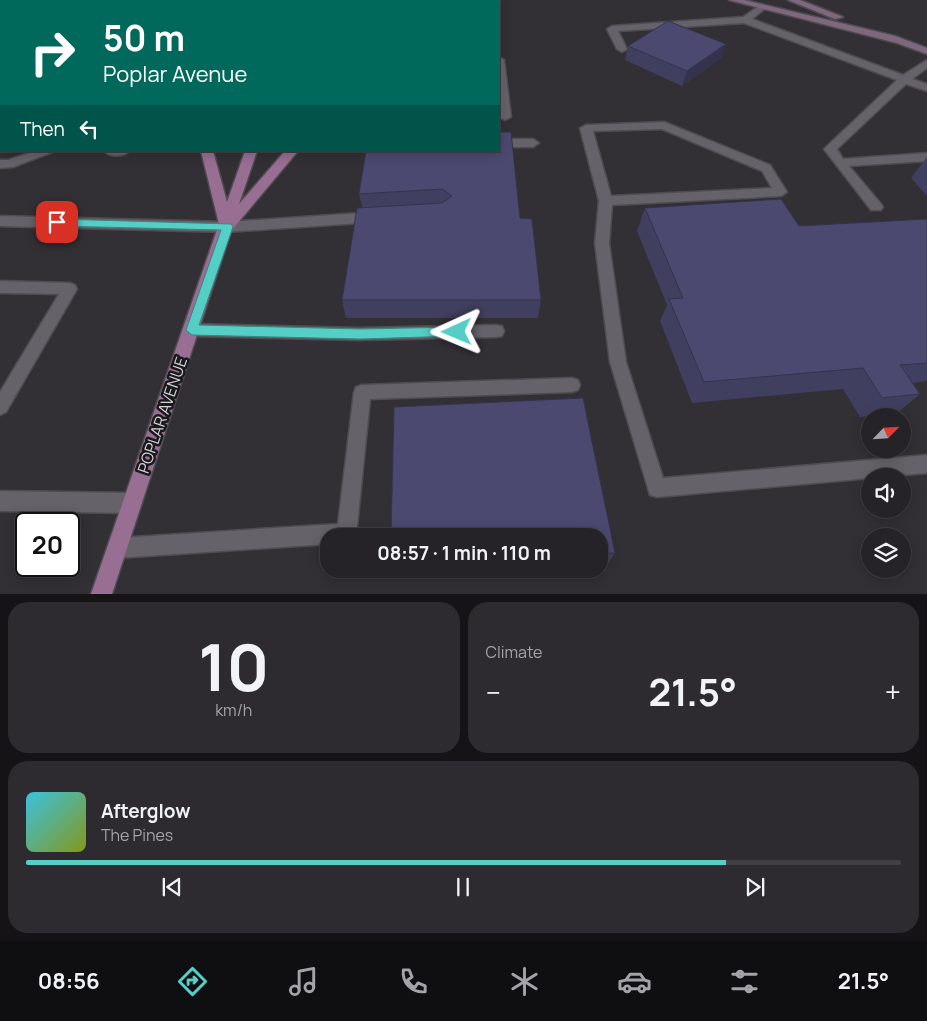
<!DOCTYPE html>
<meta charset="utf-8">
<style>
:root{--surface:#262328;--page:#2e2b30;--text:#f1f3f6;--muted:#a4a4a8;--line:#424045;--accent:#55cec6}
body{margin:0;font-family:Manrope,sans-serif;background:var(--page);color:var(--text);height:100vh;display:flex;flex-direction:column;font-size:19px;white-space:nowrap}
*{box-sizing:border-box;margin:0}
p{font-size:16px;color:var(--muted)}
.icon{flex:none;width:28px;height:28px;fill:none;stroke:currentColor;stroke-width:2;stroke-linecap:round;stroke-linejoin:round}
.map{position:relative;height:594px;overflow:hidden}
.drawer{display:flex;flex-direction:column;gap:8px;padding:8px;background:#151316;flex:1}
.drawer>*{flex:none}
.hud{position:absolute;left:0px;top:0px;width:500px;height:152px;box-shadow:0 2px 12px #0003,0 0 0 1px var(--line);background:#00695c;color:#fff;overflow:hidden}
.needle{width:32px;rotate:65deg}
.controls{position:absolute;left:861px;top:408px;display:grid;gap:10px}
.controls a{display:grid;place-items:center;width:50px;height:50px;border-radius:50%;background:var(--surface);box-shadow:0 2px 12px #0003,0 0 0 1px var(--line);font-size:25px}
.speed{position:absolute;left:15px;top:512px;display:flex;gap:10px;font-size:25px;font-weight:700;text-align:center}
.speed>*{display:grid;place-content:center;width:65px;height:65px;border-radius:50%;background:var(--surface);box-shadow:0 2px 12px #0003,0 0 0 1px var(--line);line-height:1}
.speed .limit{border:2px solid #111;border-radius:8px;background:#fff;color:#111}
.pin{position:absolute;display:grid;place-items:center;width:42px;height:42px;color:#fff;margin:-21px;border-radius:10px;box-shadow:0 2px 8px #0006}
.me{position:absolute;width:55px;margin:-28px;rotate:269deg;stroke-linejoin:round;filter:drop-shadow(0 0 4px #0008)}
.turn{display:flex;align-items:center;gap:18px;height:105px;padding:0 20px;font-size:22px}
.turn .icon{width:65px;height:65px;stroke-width:2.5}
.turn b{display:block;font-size:35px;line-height:42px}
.then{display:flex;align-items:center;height:48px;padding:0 20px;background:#0003;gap:10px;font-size:19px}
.big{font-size:38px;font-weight:700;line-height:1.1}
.drawer .card{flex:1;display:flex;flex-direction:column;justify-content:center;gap:8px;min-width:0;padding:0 18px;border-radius:20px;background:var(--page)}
.drawer .dial{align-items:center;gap:0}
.dial b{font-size:65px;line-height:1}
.song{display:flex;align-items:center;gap:15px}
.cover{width:60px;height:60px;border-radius:8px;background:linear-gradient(135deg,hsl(190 70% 55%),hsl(70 70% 35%))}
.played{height:5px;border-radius:2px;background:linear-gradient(90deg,var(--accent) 80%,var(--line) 80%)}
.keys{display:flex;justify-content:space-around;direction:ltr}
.heat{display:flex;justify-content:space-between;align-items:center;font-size:28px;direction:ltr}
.drawer .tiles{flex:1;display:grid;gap:8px;grid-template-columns:1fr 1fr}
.card:last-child{grid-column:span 2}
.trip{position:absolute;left:320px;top:528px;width:288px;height:50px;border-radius:20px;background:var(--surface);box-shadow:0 2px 12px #0003,0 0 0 1px var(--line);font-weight:700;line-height:50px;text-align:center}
.tabs{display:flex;height:80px;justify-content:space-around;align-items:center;background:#0f0e10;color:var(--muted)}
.tabs .icon{width:35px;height:35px}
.tabs .selected{color:var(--accent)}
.tabs b{font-size:22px;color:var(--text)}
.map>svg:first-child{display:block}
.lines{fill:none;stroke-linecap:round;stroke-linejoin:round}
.service-casing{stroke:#4e4b51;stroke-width:3}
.minor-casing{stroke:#4e4b51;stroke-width:3}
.secondary-casing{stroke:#4e4b51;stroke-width:3}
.primary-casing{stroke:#4e4b51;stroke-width:3}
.service{fill:#666269;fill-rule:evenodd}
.minor{fill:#666269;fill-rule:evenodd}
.secondary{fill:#7f687d;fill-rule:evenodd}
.primary{fill:#986e92;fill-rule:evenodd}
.wall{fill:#403f5f}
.shaded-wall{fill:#34334e}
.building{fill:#4b496f;stroke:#34334e}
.route{fill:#55cec6;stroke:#378681}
.labels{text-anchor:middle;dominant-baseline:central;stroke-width:5;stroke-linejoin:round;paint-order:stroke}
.street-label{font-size:16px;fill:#d4d2d6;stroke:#19181b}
</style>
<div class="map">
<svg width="927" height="594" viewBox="0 0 927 594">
<rect width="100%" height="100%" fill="#322f35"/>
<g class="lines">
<defs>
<path id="service" d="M762 4 767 7 752 19 903 75 927 60V68L912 79 927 84V91L906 84 837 149 843 159 927 153V161L849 166 881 204 883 207 881 210H871L824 149 897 80 744 23 618 31 627 49 622 52 617 49 607 29 612 26 743 17Z
M499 57 504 60 511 117 505 120 499 117Z
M664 122 770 165 787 192 781 196 612 205 609 243 626 362 663 478 927 455V473L657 497 650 495 610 362 595 243 599 201 580 128 586 125ZM662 129 762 171 772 188 611 196 593 131Z
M499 139H533L539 143 533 147H499Z
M36 151H55L13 167 0 168V160H8Z
M104 151H129C124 157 109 157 104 151Z
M376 212 383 217 376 222 227 232 220 227 227 222Z
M0 281 70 283 75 285 77 289 6 412 0 415V392L59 294 0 293Z
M192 324 359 328 496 325 502 326 504 331 502 336 496 337 359 340 192 336 186 335 184 330 186 325Z
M572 378 578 380 580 385 578 390 572 392 370 399 356 536H329V544L117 558 110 555 107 548 110 541 117 538 338 524 354 392 356 387 362 385Z
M0 491 132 493 139 496 142 503 139 510 132 513 0 511Z"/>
<path id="minor" d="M0 216 227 222 234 227 227 232 0 226Z"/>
<path id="secondary" d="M729 0H744L895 36 927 48V54L897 43Z
M788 0H800L843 17 835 19Z"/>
<path id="primary" d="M193 0H201V1H193Z
M295 0H303V1H295Z
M201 151H213L227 202 245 151H257L239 204 285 151H298L231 231 112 594H91L219 224Z"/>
</defs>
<use href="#service" class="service-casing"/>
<use href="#minor" class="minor-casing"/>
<use href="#secondary" class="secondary-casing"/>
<use href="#primary" class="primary-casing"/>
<use href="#service" class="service"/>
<use href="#minor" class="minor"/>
<use href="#secondary" class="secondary"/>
<use href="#primary" class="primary"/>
</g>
<path class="wall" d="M0 0H149V1H1V17H0Z
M1 29V150H0V30Z
M726 44 721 58 682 86 625 60 628 46Z
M366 151 520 218 541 300 538 318H346L342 300 362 207 359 194Z
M927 157V196L911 178Z
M645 208 799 226 927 219V381L912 383 920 394 896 414 860 417 843 389 692 403 660 321 667 305 637 231Z
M599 536 615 553 607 565H599Z
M392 569H535L395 577Z"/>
<path class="shaded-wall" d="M126 0H149V1H125Z
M726 44 721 58 682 86 687 71Z
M1 115V139L0 137V117Z"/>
<path class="building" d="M28 0H126L125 1H27Z
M668 21 726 44 687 71 628 46Z
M1 29V115L0 117V30Z
M499 132H511L520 218 532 219 541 300H342L357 208 442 203 452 196 442 189 359 194 366 151H499Z
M781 199 799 226 927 219V363L900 365 920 394 882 398 863 368 704 382 669 299 683 298 645 208Z
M583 398 615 553 599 554V536H391L394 407Z"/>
<path class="route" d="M57 219 231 224 233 227 199 325 360 329 457 327 463 332 457 336 360 339 192 335 186 330 221 230 57 226 52 222Z"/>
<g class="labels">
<g class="street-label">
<text transform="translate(162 415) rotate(-71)">POPLAR AVENUE</text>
</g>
</g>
</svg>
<div class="controls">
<a><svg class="needle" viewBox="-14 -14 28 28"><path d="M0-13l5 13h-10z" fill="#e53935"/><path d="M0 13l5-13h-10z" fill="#a4a4a8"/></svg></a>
<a><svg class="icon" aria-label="sound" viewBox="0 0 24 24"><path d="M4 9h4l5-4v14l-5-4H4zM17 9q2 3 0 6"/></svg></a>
<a><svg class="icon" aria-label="layers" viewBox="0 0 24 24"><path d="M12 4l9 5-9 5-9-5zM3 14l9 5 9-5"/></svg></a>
</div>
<div class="speed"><div class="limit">20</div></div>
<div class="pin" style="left:57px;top:222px;background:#d93025"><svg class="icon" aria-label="arrive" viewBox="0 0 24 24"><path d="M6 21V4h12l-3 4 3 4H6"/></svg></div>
<svg class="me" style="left:457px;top:332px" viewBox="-20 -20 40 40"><path d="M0-17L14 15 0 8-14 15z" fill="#55cec6" stroke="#fff" stroke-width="4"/></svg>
<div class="trip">08:57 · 1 min · 110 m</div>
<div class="hud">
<div class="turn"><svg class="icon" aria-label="right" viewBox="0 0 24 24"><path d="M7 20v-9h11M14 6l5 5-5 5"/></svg><div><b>50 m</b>Poplar Avenue</div></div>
<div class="then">Then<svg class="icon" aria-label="left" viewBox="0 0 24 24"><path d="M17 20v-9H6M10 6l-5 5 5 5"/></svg></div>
</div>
</div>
<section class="drawer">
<div class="tiles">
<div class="card dial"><b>10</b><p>km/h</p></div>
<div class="card"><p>Climate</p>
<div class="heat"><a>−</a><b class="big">21.5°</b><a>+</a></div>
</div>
<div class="card">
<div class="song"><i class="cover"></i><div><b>Afterglow</b><p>The Pines</p></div></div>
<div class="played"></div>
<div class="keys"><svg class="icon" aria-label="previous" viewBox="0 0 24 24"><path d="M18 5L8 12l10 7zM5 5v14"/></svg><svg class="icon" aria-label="pause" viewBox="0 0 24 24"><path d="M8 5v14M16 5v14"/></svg><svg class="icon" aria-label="next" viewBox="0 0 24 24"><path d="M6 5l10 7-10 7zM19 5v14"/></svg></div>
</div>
</div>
</section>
<nav class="tabs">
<b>08:56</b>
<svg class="icon selected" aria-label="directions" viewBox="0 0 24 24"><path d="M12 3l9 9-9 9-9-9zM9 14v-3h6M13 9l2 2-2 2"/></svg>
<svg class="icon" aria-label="music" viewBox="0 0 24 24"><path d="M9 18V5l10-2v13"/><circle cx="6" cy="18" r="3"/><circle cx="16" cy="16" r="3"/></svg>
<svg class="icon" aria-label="phone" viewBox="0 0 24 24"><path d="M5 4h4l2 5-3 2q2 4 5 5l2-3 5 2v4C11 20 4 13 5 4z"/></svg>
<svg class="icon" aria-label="climate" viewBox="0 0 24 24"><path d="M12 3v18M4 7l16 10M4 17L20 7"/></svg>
<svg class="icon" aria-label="car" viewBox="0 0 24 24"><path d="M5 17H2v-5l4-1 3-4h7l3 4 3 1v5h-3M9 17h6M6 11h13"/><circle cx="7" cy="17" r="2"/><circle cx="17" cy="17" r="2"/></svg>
<svg class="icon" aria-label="filters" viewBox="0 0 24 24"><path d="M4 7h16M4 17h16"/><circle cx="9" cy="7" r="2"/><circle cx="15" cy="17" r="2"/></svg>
<b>21.5°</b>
</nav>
